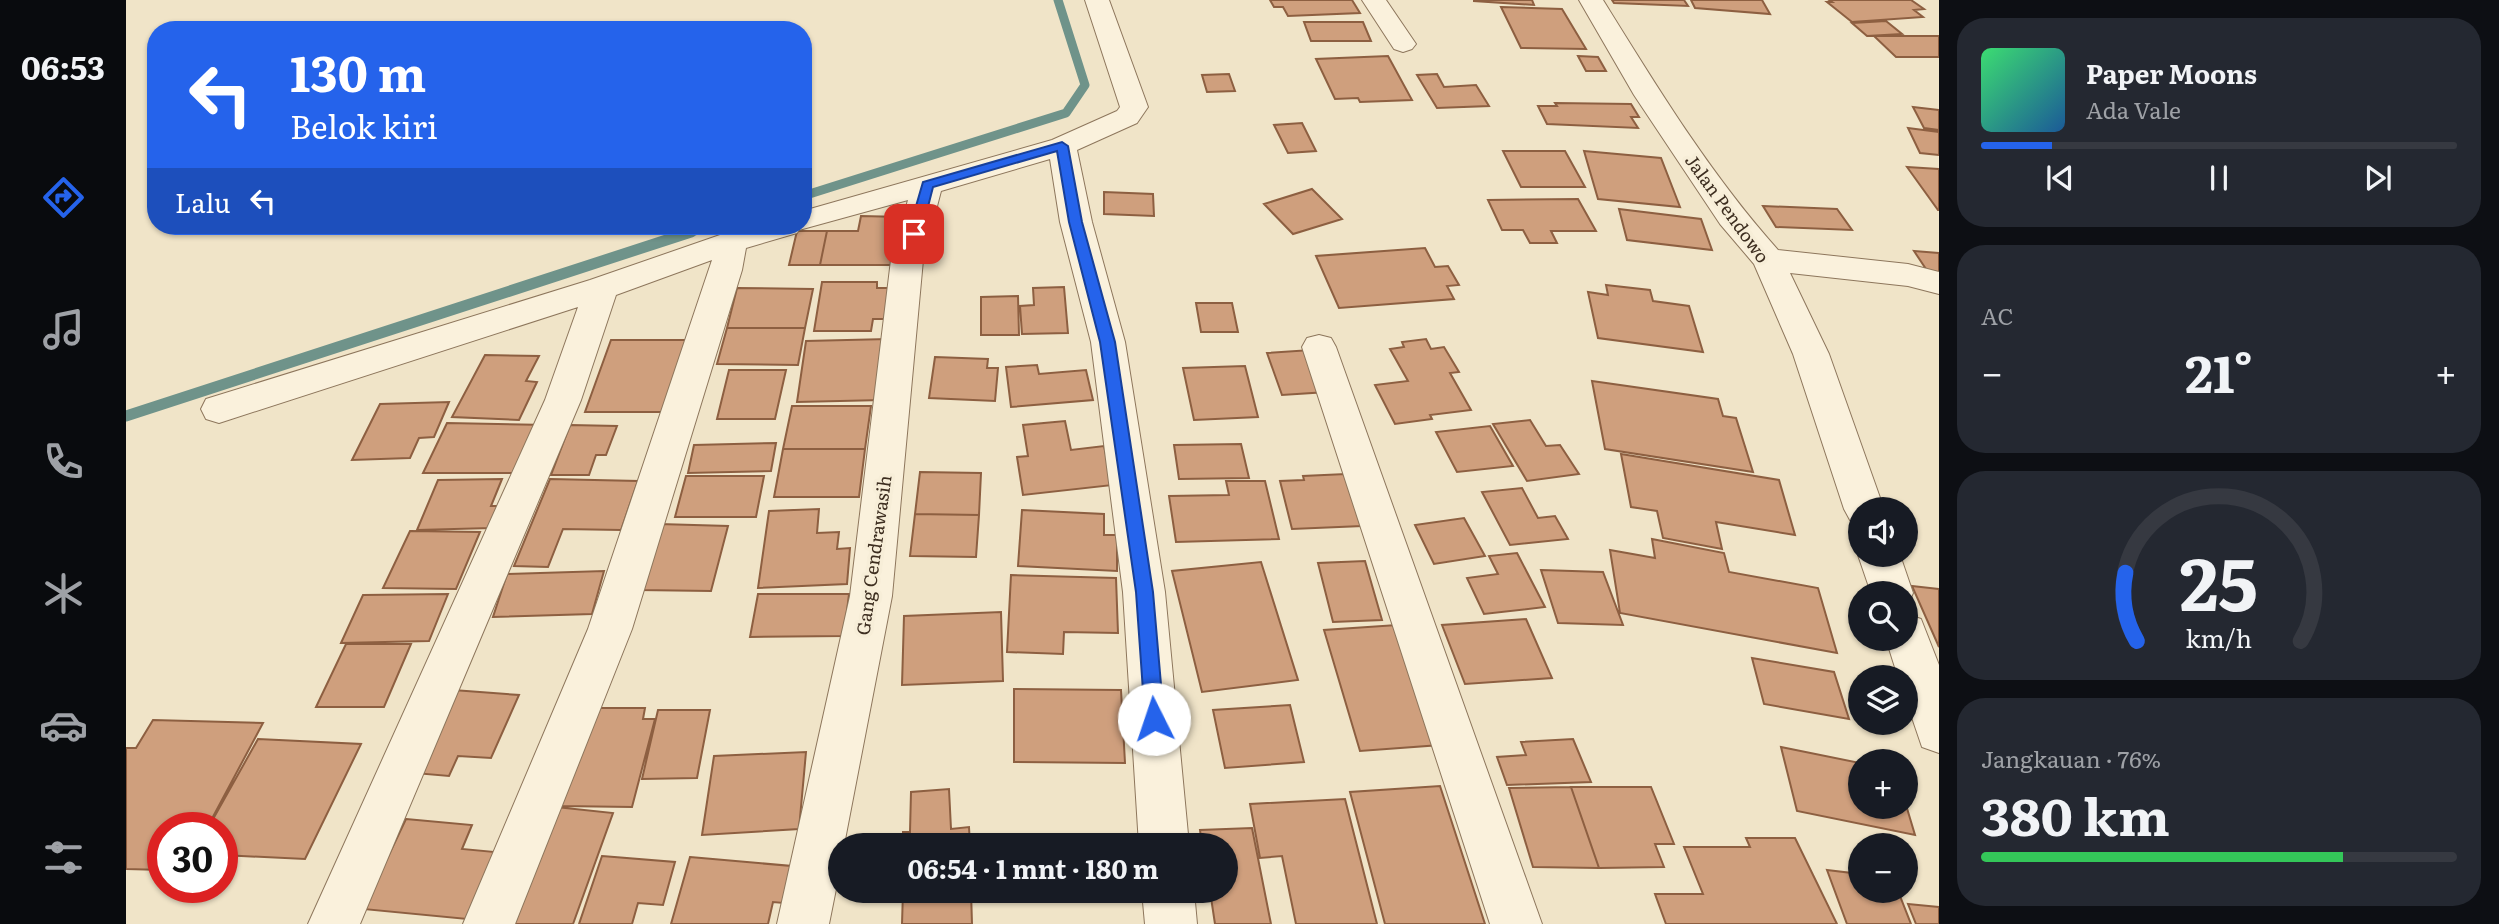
<!DOCTYPE html>
<html lang="id">
<meta charset="utf-8">
<style>
:root{--surface:#171b24;--page:#242831;--text:#f1f3f6;--muted:#9ea1a6;--line:#363941;--accent:#2563eb}
body{margin:0;font-family:Literata,serif;background:var(--page);color:var(--text);height:100vh;display:flex;flex-direction:column;font-size:26px;white-space:nowrap}
*{box-sizing:border-box;margin:0}
p{font-size:23px;color:var(--muted)}
.icon{flex:none;width:38px;height:38px;fill:none;stroke:currentColor;stroke-width:2;stroke-linecap:round;stroke-linejoin:round}
.map{position:relative;flex:1;overflow:hidden}
.drawer{display:flex;flex-direction:column;gap:18px;padding:18px;background:#0d0f14;width:560px}
.drawer>*{flex:none}
.guide{position:absolute;left:21px;top:21px;width:665px;height:214px;border-radius:28px;box-shadow:0 2px 5px #0004;background:#2563eb;color:#fff;overflow:hidden}
.controls{position:absolute;left:1722px;top:497px;display:grid;gap:14px}
.controls a{display:grid;place-items:center;width:70px;height:70px;border-radius:50%;background:var(--surface);box-shadow:0 2px 5px #0004;font-size:35px}
.speed{position:absolute;left:21px;top:812px;display:flex;gap:14px;font-size:35px;font-weight:700;text-align:center}
.speed>*{display:grid;place-content:center;width:91px;height:91px;border-radius:50%;background:var(--surface);box-shadow:0 2px 5px #0004;line-height:1}
.speed .limit{border:10px solid #d22;background:#fff;color:#111}
.pin{position:absolute;display:grid;place-items:center;width:60px;height:60px;color:#fff;margin:-30px;border-radius:14px;box-shadow:0 4px 10px #0006}
.me{position:absolute;width:77px;margin:-38px;rotate:356deg;stroke-linejoin:round;filter:drop-shadow(0 0 5px #0008)}
.turn{display:flex;align-items:center;gap:24px;height:147px;padding:0 28px;font-size:32px}
.turn .icon{width:91px;height:91px;stroke-width:2.5}
.turn b{display:block;font-size:49px;line-height:60px}
.then{display:flex;align-items:center;height:66px;padding:0 28px;background:#0003;gap:14px;font-size:26px}
.big{font-size:52px;font-weight:700;line-height:1.1}
.drawer .tile{flex:1;display:flex;flex-direction:column;justify-content:center;gap:10px;min-width:0;padding:0 24px;border-radius:28px;background:var(--page)}
.drawer .dial{align-items:center;gap:0}
.dial svg{height:182px;overflow:visible;fill:none;stroke:var(--line);stroke-width:7;stroke-linecap:round;text-anchor:middle}
.dial text{fill:var(--text);stroke:none}
.song{display:flex;align-items:center;gap:21px}
.cover{width:84px;height:84px;border-radius:10px;background:linear-gradient(135deg,hsl(140 70% 55%),hsl(210 70% 35%))}
.played{height:7px;border-radius:4px;background:linear-gradient(90deg,var(--accent) 15%,var(--line) 15%)}
.keys{display:flex;justify-content:space-around;direction:ltr}
.heat{display:flex;justify-content:space-between;align-items:center;font-size:38px;direction:ltr}
.charge{height:10px;border-radius:5px;background:linear-gradient(90deg,#34c759 76%,var(--line) 0)}
.trip{position:absolute;left:702px;top:833px;width:410px;height:70px;border-radius:35px;background:var(--surface);box-shadow:0 2px 5px #0004;font-weight:700;line-height:70px;text-align:center}
main{display:flex;flex:1;min-height:0}
.dock{display:flex;flex-direction:column;width:126px;justify-content:space-around;align-items:center;background:#090b0e;color:var(--muted)}
.dock .icon{width:49px;height:49px}
.dock .active{color:var(--accent)}
.dock b{font-size:32px;color:var(--text)}
.map>svg:first-child{display:block}
.lines{fill:none;stroke-linecap:round;stroke-linejoin:round}
.stream-far1{stroke:#6f938a;stroke-width:9}
.stream{stroke:#6f938a;stroke-width:11}
.building{fill:#cf9f7d;stroke:#8d5f41;stroke-width:2}
.minor-casing{stroke:#8d765c;stroke-width:2}
.minor{fill:#faf1dc;fill-rule:evenodd}
.route{fill:#2563eb;stroke:#184099;stroke-width:2}
.labels{text-anchor:middle;dominant-baseline:central;stroke-width:7;stroke-linejoin:round;paint-order:stroke}
.street-label{font-size:18px;fill:#3d2e20;stroke:#f7eed8}
</style>
<main>
<nav class="dock">
<b>06:53</b>
<svg class="icon active" aria-label="directions" viewBox="0 0 24 24"><path d="M12 3l9 9-9 9-9-9zM9 14v-3h6M13 9l2 2-2 2"/></svg>
<svg class="icon" aria-label="music" viewBox="0 0 24 24"><path d="M9 18V5l10-2v13"/><circle cx="6" cy="18" r="3"/><circle cx="16" cy="16" r="3"/></svg>
<svg class="icon" aria-label="phone" viewBox="0 0 24 24"><path d="M5 4h4l2 5-3 2q2 4 5 5l2-3 5 2v4C11 20 4 13 5 4z"/></svg>
<svg class="icon" aria-label="climate" viewBox="0 0 24 24"><path d="M12 3v18M4 7l16 10M4 17L20 7"/></svg>
<svg class="icon" aria-label="car" viewBox="0 0 24 24"><path d="M5 17H2v-5l4-1 3-4h7l3 4 3 1v5h-3M9 17h6M6 11h13"/><circle cx="7" cy="17" r="2"/><circle cx="17" cy="17" r="2"/></svg>
<svg class="icon" aria-label="filters" viewBox="0 0 24 24"><path d="M4 7h16M4 17h16"/><circle cx="9" cy="7" r="2"/><circle cx="15" cy="17" r="2"/></svg>
</nav>
<div class="map">
<svg width="1813" height="924" viewBox="0 0 1813 924">
<rect width="100%" height="100%" fill="#f0e4c8"/>
<g class="lines">
<path class="stream-far1" d="M677 196 940 113 959 85 932 0
M560 234 583 226"/>
<path class="stream" d="M0 416 565 232"/>
</g>
<path class="building" d="M1144 0H1226L1234 13 1162 16 1157 7H1148Z
M1348 0H1406L1408 5 1348 1Z
M1486 0H1558L1562 6 1488 3Z
M1565 0H1636L1644 14 1569 8Z
M1703 0H1785L1798 9 1788 10 1797 17 1726 22 1701 2H1706Z
M1375 7 1436 9 1460 49 1395 48Z
M1760 21 1776 34 1741 36 1726 23Z
M1178 22H1237L1245 41H1185Z
M1748 36H1813V57H1770Z
M1262 56 1286 100 1234 102 1232 98 1209 99 1190 59Z
M1452 56 1472 57 1480 71H1460Z
M1103 74 1109 91 1081 92 1076 75Z
M1311 74 1318 87 1350 85 1363 106 1311 108 1291 75Z
M1429 103 1505 104 1513 117H1505L1512 128 1421 124 1412 106H1431Z
M1787 107 1813 110V130L1798 128Z
M1176 123 1190 151 1162 153 1148 125Z
M1782 128 1813 132V155L1794 153Z
M1377 151H1439L1459 187H1395Z
M1458 151 1535 158 1554 207 1472 199Z
M1781 167 1813 169V210H1812Z
M1186 189 1216 219 1167 234 1138 204Z
M978 192 1027 194 1028 216 978 214Z
M1452 199 1470 231H1425L1431 243H1404L1397 230H1376L1362 200Z
M1637 206 1711 209 1726 230 1650 227Z
M1493 209 1575 219 1586 250 1501 240Z
M735 216 776 217 769 265H694L701 231H732Z
M671 231H701L694 265H663Z
M1299 248 1309 267 1322 266 1333 285 1321 286 1328 299 1213 308 1190 256Z
M1788 251 1813 253V275H1804Z
M696 282H751V288H769L766 319H747L745 331H688Z
M1480 285 1524 290 1527 301 1563 306 1577 352 1472 338 1462 292 1482 295Z
M938 287 942 333 896 334 894 306 908 305 907 288Z
M611 288 687 289 679 328H601Z
M892 296 893 335H855V297Z
M1070 303H1106L1112 332H1075Z
M601 328H679L672 365 591 364Z
M762 339 757 400 671 402 680 341Z
M1300 339 1305 349 1318 347 1333 372 1324 373 1345 410 1304 415 1306 419 1269 424 1249 385 1282 381 1264 349 1278 347 1276 342Z
M485 340H561L541 412H459Z
M1185 350 1201 392 1156 395 1141 353Z
M359 355 413 356 400 381 411 382 393 420 326 417Z
M809 357 862 359 861 368H872L869 401 803 398Z
M911 365 913 374 960 370 967 400 885 407 880 367Z
M1119 366 1132 417 1068 420 1057 368Z
M603 370H660L649 419H591Z
M1466 381 1592 399 1597 416 1610 418 1627 472 1479 449Z
M323 402 308 437 293 438 284 458 226 460 254 404Z
M666 406H745L739 449H657Z
M1404 420 1420 446 1434 445 1453 474 1401 481 1367 424Z
M939 421 945 450 978 446 987 485 897 495 891 457 902 456 897 425Z
M321 423 421 425 401 473H297Z
M444 425 491 426 480 455H470L463 475H425Z
M1364 426 1387 466 1331 472 1310 432Z
M650 443 645 471 562 473 568 445Z
M1115 444 1123 478 1053 479 1048 445Z
M657 449H739L733 497H648Z
M1495 454 1653 480 1669 535 1590 522 1596 549 1537 538 1531 511 1505 507Z
M794 472 855 473 853 515 789 514Z
M1220 474 1236 526 1166 529 1154 481 1178 480 1177 476Z
M560 476H638L630 517H549Z
M376 479 365 506H375L366 528 291 530 312 480Z
M424 479 512 481 495 530 437 529 422 567 388 566Z
M1100 481H1139L1153 539 1050 542 1043 496 1103 495Z
M1396 488 1412 518 1429 516 1442 539 1384 545 1356 492Z
M693 509 691 533 713 532 711 549 724 548 721 584 632 588 643 511Z
M896 510 978 514V535H991V571L892 566Z
M789 514 853 515 850 557 784 556Z
M1338 518 1359 556 1308 564 1289 525Z
M533 524 602 526 585 591 513 590Z
M284 531 354 532 330 589 257 588Z
M1526 539 1598 553 1603 572 1692 588 1711 653 1494 613 1484 550 1529 558Z
M1391 553 1419 607 1358 614 1341 578 1372 574 1363 556Z
M1239 561 1256 620 1207 622 1192 563Z
M1135 562 1172 680 1076 692 1046 571Z
M1415 570 1477 572 1497 625 1432 623Z
M478 571 466 614 367 617 381 574Z
M885 575 990 578 992 633 938 632 937 654 881 652Z
M1786 586 1813 589V647Z
M322 594 303 641 215 643 237 595Z
M632 594H723L718 636 624 637Z
M875 612 877 681 776 685 778 616Z
M1400 619 1426 678 1339 684 1316 625Z
M1271 625 1314 745 1234 751 1198 630Z
M220 644H285L258 707H190Z
M1626 658 1708 672 1723 719 1638 704Z
M888 689 995 690 999 763 888 762Z
M327 690 393 695 365 758 332 756 323 776 288 773Z
M1164 705 1178 762 1099 768 1087 710Z
M464 708H519L517 719H529L506 807 435 806Z
M532 710H584L571 778 516 779Z
M27 720 137 723 81 828H37V870L0 869V748H10Z
M132 739 235 744 179 859 96 855V828H82Z
M1447 739 1465 782 1381 785 1371 757 1400 755 1395 742Z
M1655 747 1734 763V807L1780 805 1789 835 1671 811Z
M680 752 673 829 576 835 588 756Z
M1314 786 1359 924H1259L1224 792Z
M1445 787 1473 868 1407 867 1383 788Z
M1445 787H1525L1548 844H1529L1538 867 1473 868Z
M823 789 825 829 843 827 844 845H777V832H784L785 792Z
M1219 799 1251 924H1170L1156 856 1134 858 1124 804Z
M430 807 487 813 447 924H384Z
M280 819 346 825 336 849 369 852 341 919 237 909Z
M1126 828 1145 924H1089L1084 891H1099V845H1076L1074 830Z
M1620 838H1669L1711 924H1540L1529 894H1577L1558 847H1624Z
M476 856 549 862 537 905 512 903 506 924H453Z
M564 857 677 867 669 904 647 902 642 924H545Z
M1701 870 1734 874V891H1772L1785 924H1721Z
M777 891H845L846 924H776Z
M1782 904 1813 907V924H1790Z"/>
<g class="lines">
<defs>
<path id="minor" d="M959 0H983L1022 107 1011 123 951 150 966 222 999 342 1039 592 1063 845H1013L997 592 965 342 934 222 924 159 815 191 797 260 766 596 718 845H714V869L703 924H651L724 596 765 260 782 200 673 230 671 233 620 248 616 270 506 629 389 924H337L462 629 586 260 490 295 455 400 234 924H182L419 400 452 307 93 423 80 419 75 409 80 399 464 280 594 235 625 226H677V211L926 140 991 111 994 107Z
M1236 0H1260L1290 44 1286 49 1277 52 1268 49Z
M1453 0H1477C1531 87 1584 174 1652 250L1782 264 1813 272V294L1782 286 1664 273 1703 354 1758 509H1734V524L1724 520 1718 509 1667 354 1628 264 1594 224 1508 95Z
M1193 335 1205 338 1210 347 1416 924H1364L1176 347 1181 338Z
M1734 551V555H1774L1787 593 1781 606 1780 593H1745L1732 555Z
M1780 614 1795 619 1813 665V753L1796 747 1780 700V677H1772L1760 639H1780Z
M1016 891H1068L1071 924H1019Z"/>
</defs>
<use href="#minor" class="minor-casing"/>
<use href="#minor" class="minor"/>
</g>
<path class="route" d="M936 142 942 146 956 222 989 342 1027 592 1038 719 1035 725 1028 728 1022 725 1019 719 1010 592 974 342 943 222 931 151 807 187 795 234 788 239 782 234 797 182Z"/>
<g class="labels">
<g class="street-label">
<text transform="translate(1602 208) rotate(54)">Jalan Pendowo</text>
<text transform="translate(747 555) rotate(-82)">Gang Cendrawasih</text>
</g>
</g>
</svg>
<div class="controls">
<a><svg class="icon" aria-label="sound" viewBox="0 0 24 24"><path d="M4 9h4l5-4v14l-5-4H4zM17 9q2 3 0 6"/></svg></a>
<a><svg class="icon" aria-label="search" viewBox="0 0 24 24"><circle cx="10" cy="10" r="6"/><path d="M15 15l6 6"/></svg></a>
<a><svg class="icon" aria-label="layers" viewBox="0 0 24 24"><path d="M12 4l9 5-9 5-9-5zM3 14l9 5 9-5"/></svg></a>
<a>+</a>
<a>−</a>
</div>
<div class="speed"><div class="limit">30</div></div>
<div class="pin" style="left:788px;top:234px;background:#d93025"><svg class="icon" aria-label="arrive" viewBox="0 0 24 24"><path d="M6 21V4h12l-3 4 3 4H6"/></svg></div>
<svg class="me" style="left:1028px;top:719px" viewBox="-20 -20 40 40"><circle r="19" fill="#fff"/><path d="M0-13L10 11 0 6-10 11z" fill="#2563eb"/></svg>
<div class="trip">06:54 · 1 mnt · 180 m</div>
<div class="guide">
<div class="turn"><svg class="icon" aria-label="left" viewBox="0 0 24 24"><path d="M17 20v-9H6M10 6l-5 5 5 5"/></svg><div><b>130 m</b>Belok kiri</div></div>
<div class="then">Lalu<svg class="icon" aria-label="left" viewBox="0 0 24 24"><path d="M17 20v-9H6M10 6l-5 5 5 5"/></svg></div>
</div>
</div>
<section class="drawer">
<div class="tile">
<div class="song"><i class="cover"></i><div><b>Paper Moons</b><p>Ada Vale</p></div></div>
<div class="played"></div>
<div class="keys"><svg class="icon" aria-label="previous" viewBox="0 0 24 24"><path d="M18 5L8 12l10 7zM5 5v14"/></svg><svg class="icon" aria-label="pause" viewBox="0 0 24 24"><path d="M8 5v14M16 5v14"/></svg><svg class="icon" aria-label="next" viewBox="0 0 24 24"><path d="M6 5l10 7-10 7zM19 5v14"/></svg></div>
</div>
<div class="tile"><p>AC</p>
<div class="heat"><a>−</a><b class="big">21°</b><a>+</a></div>
</div>
<div class="tile dial"><svg viewBox="0 0 100 80">
<path d="M14 69A42 42 0 1 1 86 69"/>
<path d="M14 69A42 42 0 0 1 9 39" stroke="#2563eb"/>
<text x="50" y="56" font-size="32" font-weight="700">25</text>
<text x="50" y="72" font-size="11">km/h</text>
</svg></div>
<div class="tile"><p>Jangkauan · 76%</p><b class="big">380 km</b><div class="charge"></div></div>
</section>
</main>
